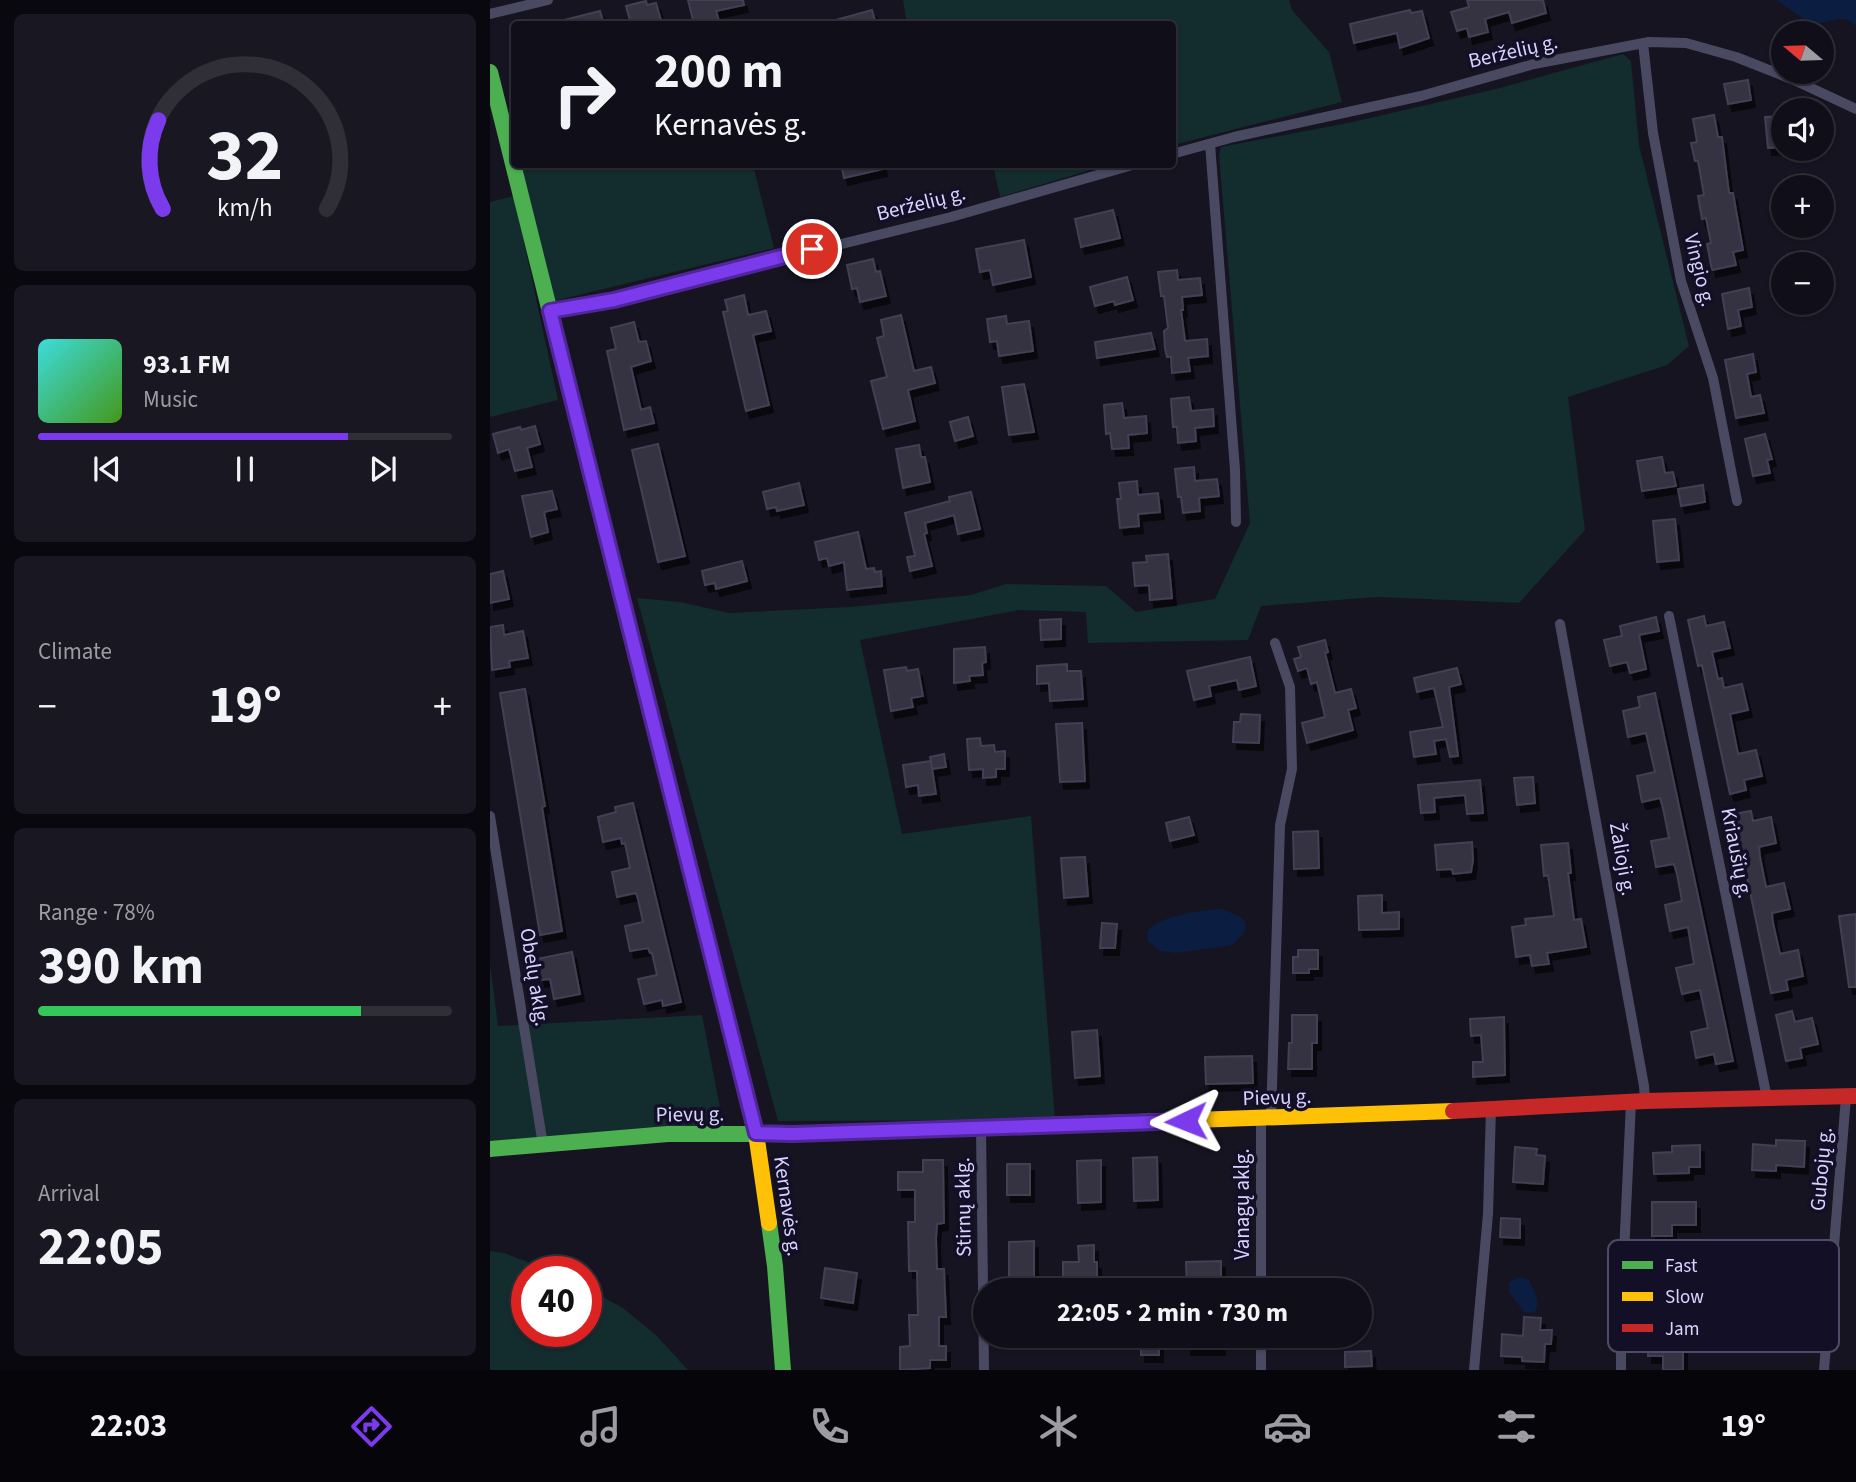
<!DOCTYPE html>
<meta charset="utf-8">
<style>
:root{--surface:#100f19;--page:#191822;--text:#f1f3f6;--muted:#9c9ca2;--line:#302f38;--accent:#7c3aed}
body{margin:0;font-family:"Source Sans 3",sans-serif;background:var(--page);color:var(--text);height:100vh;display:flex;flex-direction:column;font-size:26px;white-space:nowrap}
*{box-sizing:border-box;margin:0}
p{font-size:23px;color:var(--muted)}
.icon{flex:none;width:38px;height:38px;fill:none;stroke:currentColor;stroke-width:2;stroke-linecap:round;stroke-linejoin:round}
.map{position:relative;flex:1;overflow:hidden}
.sheet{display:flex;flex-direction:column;gap:14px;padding:14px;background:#09080e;width:490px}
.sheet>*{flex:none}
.guide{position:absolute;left:21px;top:21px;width:665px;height:147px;border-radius:7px;box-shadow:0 2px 5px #0004,0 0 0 2px var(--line);background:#100f19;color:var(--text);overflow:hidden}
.needle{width:46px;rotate:289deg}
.buttons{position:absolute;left:1281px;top:21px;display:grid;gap:14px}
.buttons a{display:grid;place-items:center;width:63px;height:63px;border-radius:50%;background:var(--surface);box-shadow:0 2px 5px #0004,0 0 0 2px var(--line);font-size:35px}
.speed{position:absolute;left:21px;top:1256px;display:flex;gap:14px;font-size:35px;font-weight:700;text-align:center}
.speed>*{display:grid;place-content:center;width:91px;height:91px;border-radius:50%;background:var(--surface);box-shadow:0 2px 5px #0004,0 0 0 2px var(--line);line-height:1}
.speed .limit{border:10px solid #d22;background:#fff;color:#111}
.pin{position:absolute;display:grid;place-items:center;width:60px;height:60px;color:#fff;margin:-30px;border:4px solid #fff;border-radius:50%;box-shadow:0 2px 7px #0007}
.me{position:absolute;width:77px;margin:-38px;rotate:268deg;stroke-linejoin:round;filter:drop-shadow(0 0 5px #0008)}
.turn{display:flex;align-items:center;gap:24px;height:147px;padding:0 28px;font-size:32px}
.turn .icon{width:91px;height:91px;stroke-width:2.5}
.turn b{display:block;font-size:49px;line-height:60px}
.big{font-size:52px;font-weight:700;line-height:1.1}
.sheet .widget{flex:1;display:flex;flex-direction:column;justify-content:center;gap:10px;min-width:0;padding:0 24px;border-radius:10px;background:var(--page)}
.sheet .dial{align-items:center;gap:0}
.dial svg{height:182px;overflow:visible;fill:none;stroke:var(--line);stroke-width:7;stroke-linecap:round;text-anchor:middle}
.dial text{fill:var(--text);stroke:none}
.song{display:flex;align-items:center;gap:21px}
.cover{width:84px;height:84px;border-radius:10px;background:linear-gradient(135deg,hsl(180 70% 55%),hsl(100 70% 35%))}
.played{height:7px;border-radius:4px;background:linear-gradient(90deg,var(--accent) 75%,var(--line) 75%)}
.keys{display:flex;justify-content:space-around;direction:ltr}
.heat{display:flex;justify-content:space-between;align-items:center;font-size:38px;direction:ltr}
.charge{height:10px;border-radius:5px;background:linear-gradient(90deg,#34c759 78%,var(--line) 0)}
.trip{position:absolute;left:483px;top:1278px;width:399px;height:70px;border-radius:35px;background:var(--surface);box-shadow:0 2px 5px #0004,0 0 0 2px var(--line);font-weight:700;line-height:70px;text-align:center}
.tab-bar{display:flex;height:112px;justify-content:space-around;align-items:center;background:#06060a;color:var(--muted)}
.tab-bar .icon{width:49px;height:49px}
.tab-bar .current{color:var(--accent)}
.tab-bar b{font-size:32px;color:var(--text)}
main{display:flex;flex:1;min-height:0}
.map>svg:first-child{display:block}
.green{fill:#132c2d}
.water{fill:#0b1e41}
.building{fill:#343243;stroke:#433f54;stroke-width:2;filter:url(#shadow)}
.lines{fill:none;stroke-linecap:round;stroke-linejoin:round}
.street{stroke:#4a4962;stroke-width:10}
.fast{stroke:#4caf50;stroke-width:16}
.slow{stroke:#ffc107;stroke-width:16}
.jam{stroke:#c62828;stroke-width:16}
.route-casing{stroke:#51269a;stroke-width:18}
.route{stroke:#7c3aed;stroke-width:12}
.labels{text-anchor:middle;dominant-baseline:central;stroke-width:7;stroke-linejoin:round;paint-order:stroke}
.street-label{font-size:21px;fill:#d9d4ff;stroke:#130f26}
.key{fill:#130f26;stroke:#4e4a67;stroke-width:2}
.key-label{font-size:19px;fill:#d9d4ff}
</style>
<main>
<section class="sheet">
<div class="widget dial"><svg viewBox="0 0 100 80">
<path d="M14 69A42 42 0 1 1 86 69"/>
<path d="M14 69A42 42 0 0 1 12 30" stroke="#7c3aed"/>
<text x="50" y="56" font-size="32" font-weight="700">32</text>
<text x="50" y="72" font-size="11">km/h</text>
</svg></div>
<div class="widget">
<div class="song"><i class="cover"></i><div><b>93.1 FM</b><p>Music</p></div></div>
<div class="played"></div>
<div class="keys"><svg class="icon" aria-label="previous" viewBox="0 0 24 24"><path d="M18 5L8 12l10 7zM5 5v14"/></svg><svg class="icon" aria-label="pause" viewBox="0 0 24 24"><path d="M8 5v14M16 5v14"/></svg><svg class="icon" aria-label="next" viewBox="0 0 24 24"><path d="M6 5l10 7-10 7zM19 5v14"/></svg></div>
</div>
<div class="widget"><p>Climate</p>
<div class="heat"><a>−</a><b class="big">19°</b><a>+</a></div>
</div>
<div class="widget"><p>Range · 78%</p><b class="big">390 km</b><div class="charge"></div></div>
<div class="widget"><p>Arrival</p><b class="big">22:05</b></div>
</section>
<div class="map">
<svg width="1366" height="1370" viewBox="0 0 1366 1370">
<defs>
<filter id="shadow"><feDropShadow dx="4" dy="7" stdDeviation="0" flood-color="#0009"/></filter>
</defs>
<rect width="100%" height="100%" fill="#161421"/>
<path class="green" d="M413 0H799L802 10 839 52 852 102 683 145 682 24H417Z
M1133 54 1141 61 1149 145 1199 346 1177 365 1078 397 1095 530 1029 603 887 597 771 606 758 640 598 643 596 612 529 610 370 640 412 834 541 816 565 1120 288 1121 147 598 190 602 239 613 360 607 481 595 516 584 616 586 646 612 725 599 760 523 729 155 731 147 858 123 1006 89Z
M31 165H263L284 248 64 301Z
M503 165V164L617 165 510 197Z
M24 196 68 400 0 417V202Z
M0 964 8 1026 212 1015 234 1128 0 1143Z
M0 1251 14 1253 64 1272H37V1332H96V1288L133 1308 166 1335 198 1370H0Z"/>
<path class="water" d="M1287 0H1366V26C1349 9 1336 29 1319 21 1308 16 1297 7 1287 0Z
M732 909 751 917 756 923 755 932 743 945 686 953 670 951 658 941 657 932C666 916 713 910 732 909Z
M1029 1277 1039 1280C1044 1291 1052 1302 1044 1313L1034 1312 1019 1292V1283Z"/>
<path class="building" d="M198 0H253L254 5 226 11 230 24H204Z
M977 0H1053L1056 13 1022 23 1019 12 995 19 998 32 979 37 977 28 967 31 961 12 979 7Z
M156 1 157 5 166 3 172 24H151L150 22 141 24 136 6Z
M382 10 386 24H342V21Z
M920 10 921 13 932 11 939 38 910 48 907 33 864 43 860 24Z
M110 11 114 24H74V20Z
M1258 80 1261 100 1238 104 1234 84Z
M1224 115 1228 137H1232L1239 193H1243L1253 250 1243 252 1246 265 1222 270 1217 244 1221 243 1216 218 1212 219 1208 196 1214 195 1208 161H1205L1201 143 1207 142 1203 119Z
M1293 116V147L1278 148 1275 117Z
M351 164H392L393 169 354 178Z
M623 210 630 238 591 247 585 219Z
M534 240 541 277 503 285 500 270 490 272 486 249Z
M383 259 386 272 390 271 396 296 370 302 367 288 362 289 357 265Z
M687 270 688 280 710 278 712 295 692 297 693 310H691L695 341 717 339 718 356 698 358 700 371 682 373 681 357H677L675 348 674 331 678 328 674 296H671L668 272Z
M637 277 643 300 625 305 624 301 605 306 600 287Z
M1259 288 1262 307 1248 310 1251 326 1238 329 1232 294Z
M254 295 258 315 276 311 281 331 263 335 279 405 256 411 233 312 238 311 235 300Z
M411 315 424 371 441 367 445 383 418 390 425 421 393 429 381 381 397 377 387 338 394 336 391 320Z
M516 316 517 324 539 321 543 351 509 356 507 341 500 342 497 319Z
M144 322 149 342 156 341 161 361 141 367 151 410 160 407 164 423 134 430 117 351 126 349 121 328Z
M661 333 665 349 607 358 605 342Z
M1263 354 1266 372 1257 374 1261 397 1270 395 1274 413 1246 418 1235 360Z
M534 384 544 432 519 435 512 387Z
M699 397 701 411 723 409 724 426 705 428 706 441 688 443 687 427H683L681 399Z
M632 403 634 418 656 416 657 433 638 435 639 448 622 449 620 433 616 434 614 405Z
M478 417 483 436 465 441 460 422Z
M45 426 50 444 37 448 42 467 25 471 19 449 8 453 3 434 30 427 31 430Z
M1275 434 1282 459 1277 460 1280 473 1263 476 1255 439Z
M168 444 195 556 168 562 142 450Z
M429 445 431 457H435L440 482 413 488 406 449Z
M1172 457 1175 473 1183 472 1186 486 1152 491 1147 461Z
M704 467 705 481 727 479 729 496 709 498 710 511 693 513 691 497H688L685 469Z
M647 481 648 495 668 493 670 512 648 514 649 526 630 528 627 499H631L629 483Z
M309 483 314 505 287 511 286 507 277 509 273 492Z
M1213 485 1215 502 1191 506 1188 489Z
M62 491 67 509 54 512 58 532 41 537 32 496Z
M481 492 490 529 468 534 464 515 435 523 437 533 434 534 442 566 420 571 417 557 425 556 415 513 460 501 459 497Z
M1185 519 1189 560 1167 562 1163 521Z
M368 532 376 569 384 568 385 572 391 571 392 586 357 590 354 562 339 566 337 558 329 560 325 542Z
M678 554 682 598 660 600 659 585 645 586 643 563 657 562 656 556Z
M252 561 257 581 226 589 225 583 215 585 212 571Z
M13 571 19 599 0 603V574Z
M1214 616 1216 626 1234 622 1240 648 1222 652 1228 679 1232 678 1234 688 1252 684 1258 710 1240 714 1248 754 1266 750 1272 776 1254 780 1256 790 1240 794 1212 665 1208 666 1198 620Z
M1166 617 1169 631 1149 635 1156 669 1140 673 1137 662 1120 666 1114 640 1132 636 1130 626Z
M571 619V639L551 640 550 620Z
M13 625 14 635 33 631 38 658 19 661 20 667 2 670 0 627Z
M835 640 838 652 835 653 845 693 861 689 866 708 858 710 863 730 817 743 812 723 835 717 827 682 821 684 817 668 808 671 804 659 811 657 808 647Z
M495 647 496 662 492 663 493 675 479 676 480 681 464 683V649Z
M760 657 766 686 749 690 747 680 719 686 721 696 704 700 697 671Z
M577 664V671H591L593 699 560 701 559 683 547 684V666Z
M416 667 417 671 428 669 433 696 421 698 423 707 401 711 394 670Z
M967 668 971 684 959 687 968 756 960 757 956 739 944 741 946 754 924 757 920 732 953 727 944 688 927 692 924 678Z
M35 689 55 806 52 807 72 931 50 935 10 693Z
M1165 693 1243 1061 1226 1064 1224 1054 1206 1058 1201 1032 1218 1028 1210 990 1192 994 1186 968 1204 964 1198 927 1180 931 1175 905 1192 901 1187 874 1184 864 1166 867 1161 841 1179 838 1173 808 1170 798 1152 802 1147 776 1165 772 1156 733 1138 737 1133 711 1150 707 1148 697Z
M751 714 770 715 769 743 743 742 744 722H750Z
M592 723 595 781 570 782 566 724Z
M490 738 491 746 504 745 505 752 515 751V769H506V777L493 778V769L479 770 477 739Z
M454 754 456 767 442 769 441 762 446 794 429 796 428 785 416 787 413 765 441 761 440 757Z
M1043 777 1045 803 1027 805 1024 778Z
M990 780 993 813 977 814 975 795 944 798 945 812 931 813 928 785Z
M143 803 191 1002 173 1006 172 1000 154 1004 148 979 167 975 162 953H160L158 948 140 951 135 926 153 922 148 899 146 893 127 897 122 872 140 868 135 843 132 844 131 838 113 842 108 817 126 812 125 807Z
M1261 811 1263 821 1281 817 1286 843 1269 847 1270 857 1276 887 1294 883 1300 909 1282 913 1283 923 1290 954 1308 950 1313 976 1296 980 1298 990 1281 993 1244 814Z
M699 817 704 835 680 841 676 823Z
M828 831 829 868 804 869 803 832Z
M982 842 983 860 981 872 963 874 962 869 947 870 945 845Z
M1078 843 1081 873H1078L1084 920 1091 919 1096 947 1057 953 1059 964 1042 966 1040 955 1026 957 1022 927 1036 925 1035 919 1064 916 1058 875 1054 876 1051 845Z
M595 857 598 896 574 898 571 858Z
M892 895V913L909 912V929L869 930 868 896Z
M1366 914V987H1359L1349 916Z
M612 923 627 924 625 948H610Z
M808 950H828V969H819V973H803V957H808Z
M82 952 90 994 64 999 60 979 51 980 47 959Z
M1302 1011 1305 1022 1322 1018 1328 1044 1310 1048 1312 1058 1296 1061 1286 1015Z
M802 1015H827V1043H822V1069H798L799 1043H802Z
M1014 1017 1015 1075 983 1077V1062H993L991 1035 981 1036 980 1019Z
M607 1030 610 1076 585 1078 582 1032Z
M762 1056 763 1083 716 1084 715 1057Z
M1286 1140 1315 1141 1314 1167 1286 1165V1171L1262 1170 1263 1144 1286 1146Z
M1210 1145V1167H1199V1173L1164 1174 1163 1153 1182 1152V1146Z
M1025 1147 1047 1149 1046 1155 1055 1156 1053 1184 1023 1182Z
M667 1157 668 1200 644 1201 643 1158Z
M433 1160H453L454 1223 447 1224 446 1239 447 1269H454L456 1317H449V1346H456V1360H440V1368L410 1370V1347L420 1346 419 1315H428L427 1271H419L418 1222H425V1190H408V1172H433Z
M611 1160V1202L588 1203 587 1161Z
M517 1164H540V1195H517Z
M1162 1202H1206V1225H1182V1236H1162Z
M1011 1218 1030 1219V1238L1010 1237Z
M544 1241V1279L519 1280V1242Z
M604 1245V1262H607V1290H573V1262H589L588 1246Z
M731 1261V1290H697L696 1262Z
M335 1268 367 1273 363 1303 331 1298Z
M1165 1273 1195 1274 1194 1313H1183L1182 1346H1193V1370H1173V1356H1158L1159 1308H1164Z
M1034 1317 1051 1318 1050 1330H1062L1061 1344H1055L1054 1362 1032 1361V1357L1011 1356 1012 1334 1033 1336Z
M654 1335H669V1355H651V1337Z
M697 1335H731V1348H697Z
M881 1351 882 1366 855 1367V1352Z"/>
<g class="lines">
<path class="street" d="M0 14 58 0
M1153 43 1163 133 1191 281 1223 378 1247 501
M720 144 745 470 746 522
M682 154 744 137 931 96 1044 64 1159 42 1196 43 1246 57 1304 80 1366 109
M60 311 124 300 461 217 646 164
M1179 616 1277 1098
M1070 624 1154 1086 1155 1101
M0 816 53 1145
M781 1118 790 825 802 769 800 687 785 643
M491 1128 494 1370
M771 1290V1119
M771 1370V1335
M984 1370 998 1214 1001 1108
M1131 1370V1319L1141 1102
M1334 1370 1356 1097"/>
<path class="fast" d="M0 72 145 652
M0 1149 178 1134H303L508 1127
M279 1223 285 1266 293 1370"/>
<path class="slow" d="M145 652 266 1133 279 1223
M508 1127 963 1111"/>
<path class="jam" d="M963 1111 1155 1101 1366 1096"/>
</g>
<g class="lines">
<defs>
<path id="route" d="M322 249 124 300 60 311 266 1133 303 1134 696 1121"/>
</defs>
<use href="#route" class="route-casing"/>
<use href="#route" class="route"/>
</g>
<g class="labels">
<g class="street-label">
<text transform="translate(1023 51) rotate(-13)">Berželių g.</text>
<text transform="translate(431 203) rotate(-14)">Berželių g.</text>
<text transform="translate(1210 270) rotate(76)">Vingio g.</text>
<text transform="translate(1247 853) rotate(79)">Kriaušių g.</text>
<text transform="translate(1133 859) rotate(80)">Žalioji g.</text>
<text transform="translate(45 977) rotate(81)">Obelų aklg.</text>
<text transform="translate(787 1097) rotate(-2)">Pievų g.</text>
<text transform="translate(200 1114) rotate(-1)">Pievų g.</text>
<text transform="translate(1331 1169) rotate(-85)">Gubojų g.</text>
<text transform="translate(752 1204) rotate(-90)">Vanagų aklg.</text>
<text transform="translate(298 1206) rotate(82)">Kernavės g.</text>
<text transform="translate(473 1207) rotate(-91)">Stirnų aklg.</text>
</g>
</g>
<rect x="1118" y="1240" width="231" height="112" rx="10" class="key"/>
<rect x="1132" y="1261" width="31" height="8" fill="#4caf50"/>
<rect x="1132" y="1292" width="31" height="9" fill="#ffc107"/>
<rect x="1132" y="1324" width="31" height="8" fill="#c62828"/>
<g class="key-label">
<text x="1175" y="1272">Fast</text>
<text x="1175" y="1303">Slow</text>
<text x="1175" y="1335">Jam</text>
</g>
</svg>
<div class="buttons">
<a><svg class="needle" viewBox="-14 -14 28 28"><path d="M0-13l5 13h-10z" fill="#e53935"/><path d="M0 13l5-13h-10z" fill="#9c9ca2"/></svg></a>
<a><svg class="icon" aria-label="sound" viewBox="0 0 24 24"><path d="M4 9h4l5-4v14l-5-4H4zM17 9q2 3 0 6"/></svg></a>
<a>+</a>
<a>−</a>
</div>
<div class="speed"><div class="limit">40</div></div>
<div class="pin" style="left:322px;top:249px;background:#d93025"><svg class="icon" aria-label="arrive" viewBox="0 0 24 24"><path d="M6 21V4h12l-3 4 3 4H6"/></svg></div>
<svg class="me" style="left:696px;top:1121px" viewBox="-20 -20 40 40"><path d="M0-17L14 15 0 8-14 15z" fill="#7c3aed" stroke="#fff" stroke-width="4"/></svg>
<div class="trip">22:05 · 2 min · 730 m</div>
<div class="guide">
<div class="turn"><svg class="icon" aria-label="right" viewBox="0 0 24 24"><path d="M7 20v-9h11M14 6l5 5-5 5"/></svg><div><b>200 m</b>Kernavės g.</div></div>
</div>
</div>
</main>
<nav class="tab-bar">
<b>22:03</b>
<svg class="icon current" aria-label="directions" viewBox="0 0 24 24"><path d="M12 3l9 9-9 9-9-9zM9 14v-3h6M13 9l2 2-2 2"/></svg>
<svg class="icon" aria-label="music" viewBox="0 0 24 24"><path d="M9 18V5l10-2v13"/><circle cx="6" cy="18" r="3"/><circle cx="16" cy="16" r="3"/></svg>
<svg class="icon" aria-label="phone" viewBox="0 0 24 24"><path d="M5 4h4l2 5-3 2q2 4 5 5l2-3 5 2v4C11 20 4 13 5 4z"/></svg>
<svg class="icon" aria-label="climate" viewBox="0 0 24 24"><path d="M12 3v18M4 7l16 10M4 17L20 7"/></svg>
<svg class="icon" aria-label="car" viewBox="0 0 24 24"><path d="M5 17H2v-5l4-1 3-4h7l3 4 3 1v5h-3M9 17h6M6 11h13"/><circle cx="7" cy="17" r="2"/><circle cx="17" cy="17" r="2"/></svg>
<svg class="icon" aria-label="filters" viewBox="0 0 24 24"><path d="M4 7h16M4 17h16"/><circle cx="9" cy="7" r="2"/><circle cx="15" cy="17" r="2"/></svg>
<b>19°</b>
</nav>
